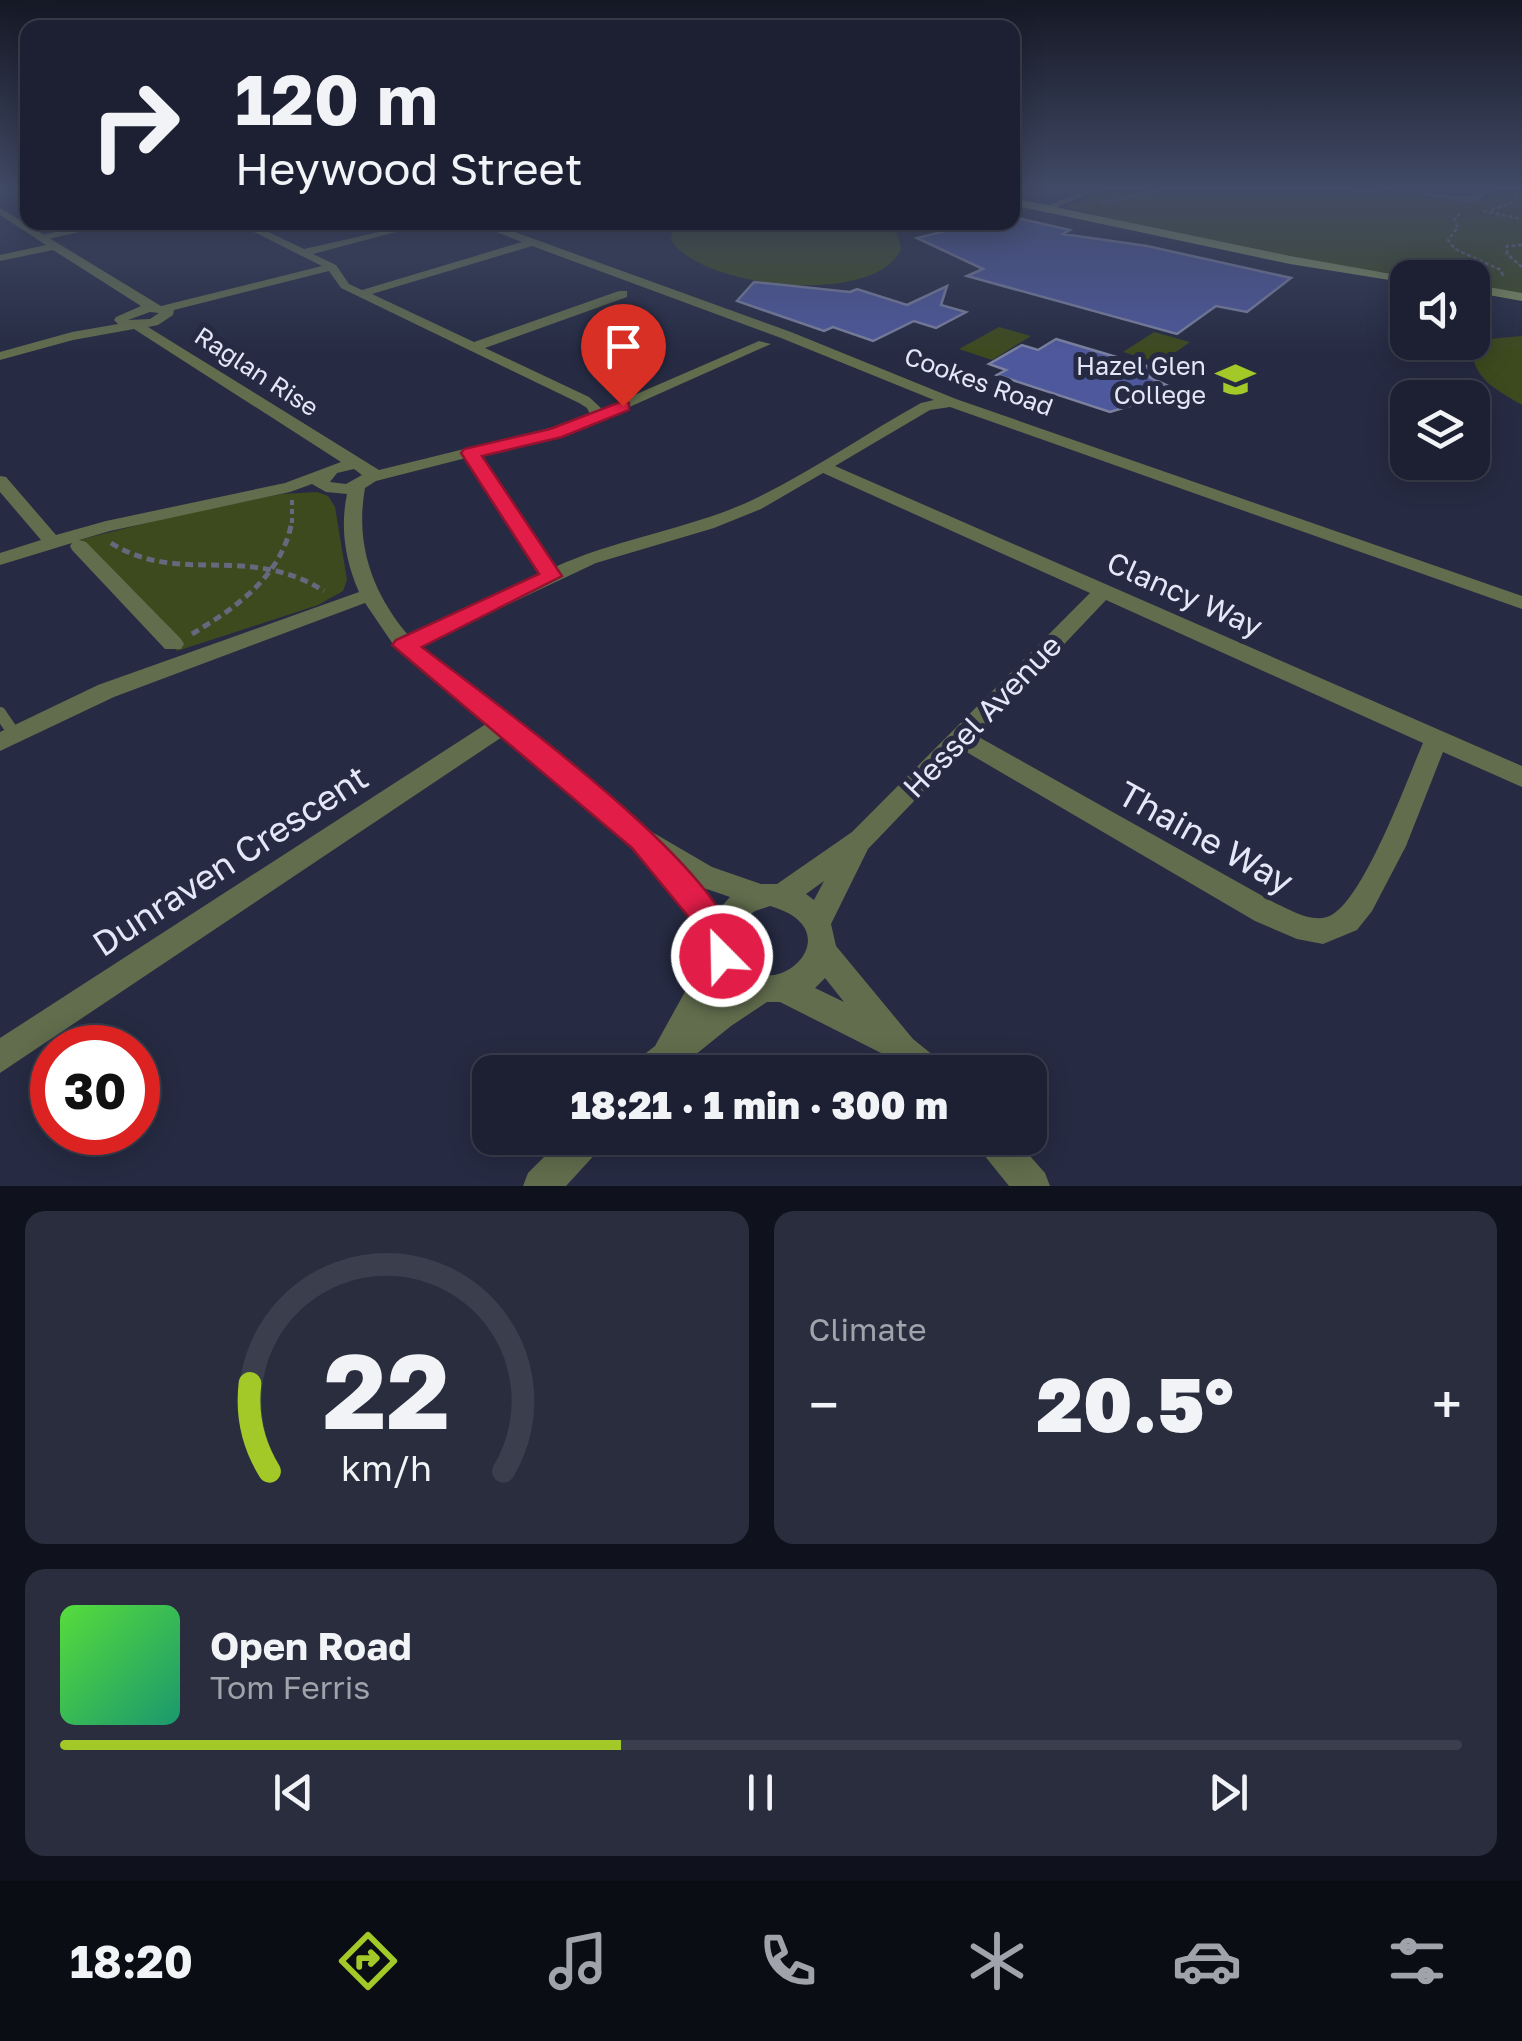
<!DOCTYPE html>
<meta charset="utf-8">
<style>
:root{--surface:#1c2032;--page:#292d3e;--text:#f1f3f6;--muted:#a0a3ac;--line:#3a3e4d;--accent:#a2c928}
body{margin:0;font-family:"Golos Text",sans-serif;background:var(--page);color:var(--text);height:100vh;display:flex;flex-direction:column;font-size:38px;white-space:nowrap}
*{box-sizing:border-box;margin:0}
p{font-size:32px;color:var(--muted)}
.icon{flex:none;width:55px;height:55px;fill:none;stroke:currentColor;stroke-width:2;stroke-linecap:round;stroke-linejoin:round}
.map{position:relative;height:1186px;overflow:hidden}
.drawer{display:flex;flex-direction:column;gap:25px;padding:25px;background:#0f121c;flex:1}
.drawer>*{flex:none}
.guide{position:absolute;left:20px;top:20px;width:1000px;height:210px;border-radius:20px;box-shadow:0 5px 25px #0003,0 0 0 2px var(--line);background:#1c2032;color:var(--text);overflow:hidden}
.controls{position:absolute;left:1390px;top:260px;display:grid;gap:20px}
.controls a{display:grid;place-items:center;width:100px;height:100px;border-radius:20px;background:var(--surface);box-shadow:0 5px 25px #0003,0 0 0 2px var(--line);font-size:50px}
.speed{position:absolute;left:30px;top:1025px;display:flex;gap:20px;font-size:50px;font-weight:700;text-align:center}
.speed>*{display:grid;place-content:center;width:130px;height:130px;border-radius:50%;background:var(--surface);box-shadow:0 5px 25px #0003,0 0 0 2px var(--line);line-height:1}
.speed .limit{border:15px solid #d22;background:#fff;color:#111}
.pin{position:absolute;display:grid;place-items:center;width:85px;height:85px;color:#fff;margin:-102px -42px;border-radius:50% 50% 50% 0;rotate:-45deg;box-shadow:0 0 10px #0007}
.pin .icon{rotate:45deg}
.me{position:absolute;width:110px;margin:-55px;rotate:337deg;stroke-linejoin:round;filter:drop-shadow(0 0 8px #0008)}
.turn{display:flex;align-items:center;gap:35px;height:210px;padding:0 50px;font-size:45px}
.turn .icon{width:130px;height:130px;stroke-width:2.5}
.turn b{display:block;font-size:70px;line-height:85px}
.big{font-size:75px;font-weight:800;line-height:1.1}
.drawer .tile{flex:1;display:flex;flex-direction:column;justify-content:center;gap:15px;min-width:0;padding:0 35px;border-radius:20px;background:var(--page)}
.drawer .dial{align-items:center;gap:0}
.dial svg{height:260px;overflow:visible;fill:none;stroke:var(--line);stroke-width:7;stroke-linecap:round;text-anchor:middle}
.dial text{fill:var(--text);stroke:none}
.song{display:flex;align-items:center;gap:30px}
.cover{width:120px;height:120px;border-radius:15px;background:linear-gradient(135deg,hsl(110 70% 55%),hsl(160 70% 35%))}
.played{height:10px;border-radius:5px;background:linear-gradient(90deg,var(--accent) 40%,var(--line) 40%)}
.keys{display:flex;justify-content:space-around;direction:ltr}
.heat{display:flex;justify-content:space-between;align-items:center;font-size:55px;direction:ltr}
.drawer .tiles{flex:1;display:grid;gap:25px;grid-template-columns:1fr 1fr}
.tile:last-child{grid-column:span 2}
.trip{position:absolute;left:472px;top:1055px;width:575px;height:100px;border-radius:20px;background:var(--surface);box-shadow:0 5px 25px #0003,0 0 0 2px var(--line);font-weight:800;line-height:100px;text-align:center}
.tabs{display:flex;height:160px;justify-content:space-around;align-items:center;background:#0b0d14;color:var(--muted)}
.tabs .icon{width:70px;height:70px}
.tabs .on{color:var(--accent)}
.tabs b{font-size:45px;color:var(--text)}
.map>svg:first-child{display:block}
.green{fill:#3d4a1e}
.building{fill:#4e589c;stroke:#7b819f;stroke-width:2.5}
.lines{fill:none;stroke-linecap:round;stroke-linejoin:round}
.path-far2{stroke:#64697e;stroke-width:2.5;stroke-dasharray:4 2.5;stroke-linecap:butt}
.path-far1{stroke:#64697e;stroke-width:4;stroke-dasharray:5 4;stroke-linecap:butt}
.path{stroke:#64697e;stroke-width:5;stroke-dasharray:8 5;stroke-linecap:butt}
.lane-far1{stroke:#626d4d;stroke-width:5}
.lane{stroke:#626d4d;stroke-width:12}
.street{fill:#626d4d;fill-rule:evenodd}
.secondary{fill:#80905d;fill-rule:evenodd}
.route{fill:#e11d48;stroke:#92132f;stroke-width:2.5}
.labels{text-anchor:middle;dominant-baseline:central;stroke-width:10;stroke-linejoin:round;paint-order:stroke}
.far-poi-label{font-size:25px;fill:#e4e7f8;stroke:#262b43;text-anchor:end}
.far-street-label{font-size:25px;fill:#e4e7f8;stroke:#262b43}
.street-label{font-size:30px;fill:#e4e7f8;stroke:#262b43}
.near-street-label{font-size:35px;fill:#e4e7f8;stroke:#262b43}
</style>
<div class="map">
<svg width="1522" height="1186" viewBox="0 0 1522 1186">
<rect width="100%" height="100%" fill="#262b43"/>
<path class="green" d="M1103 190H1382L1464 202 1487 199 1494 190H1522V293L1473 285 1472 278C1336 277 1197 239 1065 207Z
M673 223H885L898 235 901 249C877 307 701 289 671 240Z
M999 327 1031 336 992 360 959 349Z
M1154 332 1190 342 1160 363 1123 352Z
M1522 336V405C1497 390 1472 379 1472 347L1489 339Z
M317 492 328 496 335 507 347 580 343 591 318 605 177 651 71 542 190 512 282 494Z"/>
<path class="building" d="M1017 218 1070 230 1063 234 1147 246 1291 278 1247 312 1216 306 1177 334 967 276 983 269 917 238 978 223 994 229Z
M754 282 850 292 857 289 907 305 947 286 941 305 966 312 936 328 914 321 873 341 833 327 824 331 737 301Z
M1056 339 1160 370 1149 377 1179 391 1110 412 997 375 1006 370 989 364 1022 345 1038 350Z"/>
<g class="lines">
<path class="path-far2" d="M1356 190 1381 193
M1101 203 1160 190
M1491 210 1509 204 1522 192
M1483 211 1522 219
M1460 213 1454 220 1458 227 1448 240 1455 249 1501 270 1503 276
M1522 245 1507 246V254L1522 267"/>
<path class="path-far1" d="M292 500V523"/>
<path class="path" d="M111 543C179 586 248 543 324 591
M192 634C237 607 282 576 292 521"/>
<path class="lane-far1" d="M41 238 112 222"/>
<path class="lane" d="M0 713 15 735"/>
<path class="street" d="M1085 190H1097L1050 210 1042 208Z
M1391 190 1466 196 1474 195 1479 190H1489L1480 200 1466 202Z
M0 208 161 306 322 266 234 222H248L304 249 396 228V232L313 254 336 265 349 284 362 290 522 242 471 222H487L791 332 956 399 1522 596V609L950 407 930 410 835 466 1522 766V787L1443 752 1406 846 1372 911 1357 930 1323 944 1297 939 1255 921 963 750 868 849 831 924 836 946 913 1039 939 1060 943 1072H903L887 1056 780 1002H767L731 1026 674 1072H633L637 1060 655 1046 707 952 706 942 641 852 502 737 0 1073V1038L486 724 397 650 365 603 114 697 0 751V732L98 685 359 592C345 560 340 528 347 494L326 492 312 484 290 492 110 531 79 540 86 542 181 639 184 644 181 649H165L72 550 70 546 72 543 0 565V553L41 540 0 492V476L6 477 56 535 106 521 285 483 341 462 134 329 73 340 0 360V352L72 332 118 324 114 320 116 317 141 306 53 250 0 261V255L46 245 0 215ZM532 246 781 338 934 400 921 403C865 434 803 477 746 503 684 530 616 539 555 567L480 454 580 429 771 344 759 341 602 409 589 397 485 348 627 297V291H619L474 342 372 294ZM329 271 341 288 579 403 587 408 590 414 570 423 379 470 148 327 158 325 173 315 174 310ZM150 312 159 313 150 319 128 320ZM466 458 540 574 408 635C372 592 355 544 365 488L376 481ZM354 469 362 475 346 484 330 482 337 473ZM823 473 1090 593 852 832 777 884H761L712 867 652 832 420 646 596 563 714 528 761 509ZM1106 600 1423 743C1408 777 1361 908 1327 917 1310 922 1290 910 1275 903L977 736ZM824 881 814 900 806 894ZM695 885 730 897 717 911ZM770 906C862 932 761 1019 735 948L740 923 755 911ZM825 978 844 1002 815 988ZM723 982 731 990 712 1003Z
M563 1138H604L599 1150 566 1186H523L528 1173Z
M975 1138H1014L1045 1173 1050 1186H1009L980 1150Z"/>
<path class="secondary" d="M1012 198 1290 256 1414 278H1408V283L1290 264 1012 205Z
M1472 284 1522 293V301L1472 292Z"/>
</g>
<linearGradient id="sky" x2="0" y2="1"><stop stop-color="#151825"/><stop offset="0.53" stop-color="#414a66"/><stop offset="1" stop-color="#414a66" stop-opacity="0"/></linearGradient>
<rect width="1522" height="356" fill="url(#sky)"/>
<path class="route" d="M623 401 629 403V410L562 437 482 456 562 576 422 647C479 692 766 894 734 967L722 971 709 967 703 940 687 915 632 848 392 645 396 640 539 574 461 453 464 449 550 429Z"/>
<defs>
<symbol id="school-bare" viewBox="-9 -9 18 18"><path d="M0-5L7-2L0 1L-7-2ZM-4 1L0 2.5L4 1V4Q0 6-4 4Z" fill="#a2c928" stroke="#262b43" stroke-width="2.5" paint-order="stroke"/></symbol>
</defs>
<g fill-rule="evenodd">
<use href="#school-bare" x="1208" y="352" width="55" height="55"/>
</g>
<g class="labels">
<g class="far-poi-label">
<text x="1206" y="365">Hazel Glen<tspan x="1206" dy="29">College</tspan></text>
</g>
<g class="far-street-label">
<text transform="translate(257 371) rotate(33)">Raglan Rise</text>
<text transform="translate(979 381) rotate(20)">Cookes Road</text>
</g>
<g class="street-label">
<text transform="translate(1185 594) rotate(24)">Clancy Way</text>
<text transform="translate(982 716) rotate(-46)">Hessel Avenue</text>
</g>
<g class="near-street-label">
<text transform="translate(1206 837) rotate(29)">Thaine Way</text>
<text transform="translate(230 860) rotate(-33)">Dunraven Crescent</text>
</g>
</g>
</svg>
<div class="controls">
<a><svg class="icon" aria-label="sound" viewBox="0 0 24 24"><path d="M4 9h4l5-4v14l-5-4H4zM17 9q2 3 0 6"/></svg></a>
<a><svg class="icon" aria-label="layers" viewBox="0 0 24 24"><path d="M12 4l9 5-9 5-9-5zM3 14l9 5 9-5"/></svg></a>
</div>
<div class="speed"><div class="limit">30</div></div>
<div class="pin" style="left:623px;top:406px;background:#d93025"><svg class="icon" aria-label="arrive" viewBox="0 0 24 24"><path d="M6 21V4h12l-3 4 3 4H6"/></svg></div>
<svg class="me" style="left:722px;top:956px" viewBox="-20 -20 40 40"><circle r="17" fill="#e11d48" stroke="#fff" stroke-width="3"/><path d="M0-11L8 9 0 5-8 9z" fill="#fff"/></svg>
<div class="trip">18:21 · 1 min · 300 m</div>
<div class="guide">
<div class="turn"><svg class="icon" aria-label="right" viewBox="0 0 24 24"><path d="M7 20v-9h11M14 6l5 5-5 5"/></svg><div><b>120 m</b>Heywood Street</div></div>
</div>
</div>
<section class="drawer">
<div class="tiles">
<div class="tile dial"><svg viewBox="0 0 100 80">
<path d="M14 69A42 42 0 1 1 86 69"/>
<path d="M14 69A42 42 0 0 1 8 42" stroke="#a2c928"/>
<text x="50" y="56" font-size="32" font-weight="700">22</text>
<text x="50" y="72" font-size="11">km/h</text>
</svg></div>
<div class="tile"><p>Climate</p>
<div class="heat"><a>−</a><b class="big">20.5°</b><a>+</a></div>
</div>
<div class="tile">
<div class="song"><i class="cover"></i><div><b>Open Road</b><p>Tom Ferris</p></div></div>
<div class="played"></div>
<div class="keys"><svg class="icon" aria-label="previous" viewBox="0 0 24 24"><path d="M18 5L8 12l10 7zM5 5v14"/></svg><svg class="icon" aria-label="pause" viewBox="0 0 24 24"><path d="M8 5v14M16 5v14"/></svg><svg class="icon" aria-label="next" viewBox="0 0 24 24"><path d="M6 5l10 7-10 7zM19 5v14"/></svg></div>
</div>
</div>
</section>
<nav class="tabs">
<b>18:20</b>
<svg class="icon on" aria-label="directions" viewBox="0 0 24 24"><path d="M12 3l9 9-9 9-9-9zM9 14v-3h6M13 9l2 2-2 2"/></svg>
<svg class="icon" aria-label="music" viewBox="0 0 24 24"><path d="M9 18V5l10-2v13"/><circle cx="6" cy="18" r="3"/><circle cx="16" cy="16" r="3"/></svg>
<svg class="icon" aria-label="phone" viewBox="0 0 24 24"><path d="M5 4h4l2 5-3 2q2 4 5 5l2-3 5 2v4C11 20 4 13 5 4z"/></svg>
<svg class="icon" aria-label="climate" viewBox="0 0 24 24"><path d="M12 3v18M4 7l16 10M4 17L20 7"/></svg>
<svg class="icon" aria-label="car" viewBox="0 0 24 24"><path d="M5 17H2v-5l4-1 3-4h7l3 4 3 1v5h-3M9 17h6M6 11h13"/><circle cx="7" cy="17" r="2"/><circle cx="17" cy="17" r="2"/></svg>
<svg class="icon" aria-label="filters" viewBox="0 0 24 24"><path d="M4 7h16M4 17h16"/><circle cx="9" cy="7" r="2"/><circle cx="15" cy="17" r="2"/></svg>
</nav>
